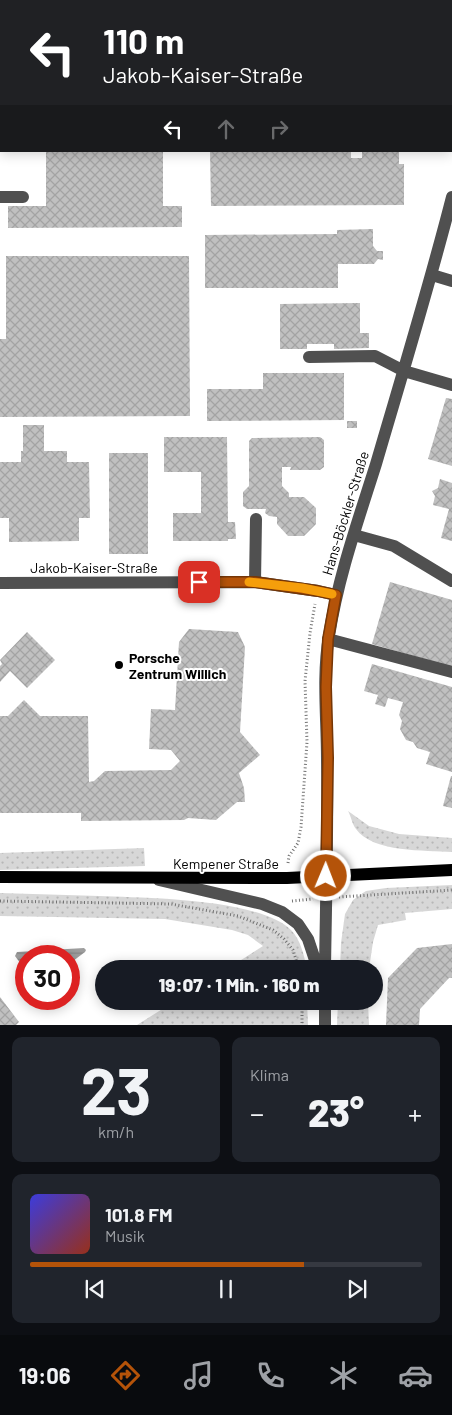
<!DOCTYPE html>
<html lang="de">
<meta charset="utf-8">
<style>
:root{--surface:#171b24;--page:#20242c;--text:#f1f3f6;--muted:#9ea1a6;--line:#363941;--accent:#b45309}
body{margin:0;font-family:Barlow,sans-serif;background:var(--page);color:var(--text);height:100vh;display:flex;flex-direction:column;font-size:19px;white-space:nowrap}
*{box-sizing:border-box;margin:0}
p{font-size:16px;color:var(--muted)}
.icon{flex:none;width:28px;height:28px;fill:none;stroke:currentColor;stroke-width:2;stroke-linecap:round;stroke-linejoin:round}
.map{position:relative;height:1025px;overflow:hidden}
.panel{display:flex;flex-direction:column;gap:12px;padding:12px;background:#0d0f14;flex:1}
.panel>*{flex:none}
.guide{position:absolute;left:0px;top:0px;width:452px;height:152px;box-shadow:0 2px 12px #0003;background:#202124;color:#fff;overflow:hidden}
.speed{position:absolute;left:15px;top:945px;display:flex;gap:10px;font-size:25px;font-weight:700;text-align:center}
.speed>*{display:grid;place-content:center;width:65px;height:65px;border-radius:50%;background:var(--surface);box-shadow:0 2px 12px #0003;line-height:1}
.speed .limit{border:8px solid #d22;background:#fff;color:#111}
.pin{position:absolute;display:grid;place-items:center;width:42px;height:42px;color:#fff;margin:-21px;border-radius:10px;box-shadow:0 2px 8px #0006}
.me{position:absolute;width:55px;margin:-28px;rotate:1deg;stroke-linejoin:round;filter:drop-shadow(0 0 4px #0008)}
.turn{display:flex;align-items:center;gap:18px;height:105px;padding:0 20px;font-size:22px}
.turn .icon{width:65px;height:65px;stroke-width:2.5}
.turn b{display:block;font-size:35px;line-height:42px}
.lanes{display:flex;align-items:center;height:48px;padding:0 20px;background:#0003;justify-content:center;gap:25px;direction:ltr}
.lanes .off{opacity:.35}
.big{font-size:38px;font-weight:800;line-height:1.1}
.panel .tile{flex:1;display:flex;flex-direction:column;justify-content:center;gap:8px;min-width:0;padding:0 18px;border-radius:10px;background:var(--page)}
.panel .dial{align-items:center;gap:0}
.dial b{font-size:65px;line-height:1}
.song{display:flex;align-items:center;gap:15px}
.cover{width:60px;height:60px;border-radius:8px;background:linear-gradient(135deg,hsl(240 70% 55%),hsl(10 70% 35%))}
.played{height:5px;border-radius:2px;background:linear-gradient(90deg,var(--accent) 70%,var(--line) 70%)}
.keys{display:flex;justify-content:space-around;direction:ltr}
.heat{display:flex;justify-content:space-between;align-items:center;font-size:28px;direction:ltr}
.panel .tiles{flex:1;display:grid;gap:12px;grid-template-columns:1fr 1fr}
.tile:last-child{grid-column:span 2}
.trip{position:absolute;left:95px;top:960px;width:288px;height:50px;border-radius:25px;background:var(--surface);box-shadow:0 2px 12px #0003;font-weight:800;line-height:50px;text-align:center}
.menu{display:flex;height:80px;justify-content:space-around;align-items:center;background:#090b0e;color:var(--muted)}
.menu .icon{width:35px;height:35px}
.menu .selected{color:var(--accent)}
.menu b{font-size:22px;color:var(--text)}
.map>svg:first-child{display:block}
.grass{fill:url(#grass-dots)}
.water{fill:url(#water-rules)}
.building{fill:url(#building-cross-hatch)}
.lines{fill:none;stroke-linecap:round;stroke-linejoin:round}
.path{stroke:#727272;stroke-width:3;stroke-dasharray:1 2.5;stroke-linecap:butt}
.minor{stroke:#505050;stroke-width:12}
.major{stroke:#000;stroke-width:12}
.route-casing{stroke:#753606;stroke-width:12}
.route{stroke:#b45309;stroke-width:9}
.slow{stroke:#f59e0b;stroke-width:9}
.poi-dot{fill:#000;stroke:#fff;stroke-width:2}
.labels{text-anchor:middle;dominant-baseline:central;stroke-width:4;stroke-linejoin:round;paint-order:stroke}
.street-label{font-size:14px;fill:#000;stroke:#fff}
.poi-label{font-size:14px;font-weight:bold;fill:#000;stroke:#fff;text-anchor:start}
</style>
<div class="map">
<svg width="452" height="1025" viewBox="0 0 452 1025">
<defs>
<pattern id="grass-dots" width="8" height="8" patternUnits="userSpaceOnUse" patternTransform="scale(1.25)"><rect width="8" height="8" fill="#d7d7d7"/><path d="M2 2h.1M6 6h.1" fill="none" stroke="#b7b7b7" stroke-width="1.8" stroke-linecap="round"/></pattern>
<pattern id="water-rules" width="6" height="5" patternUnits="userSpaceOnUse" patternTransform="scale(1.25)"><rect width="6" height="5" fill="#9e9e9e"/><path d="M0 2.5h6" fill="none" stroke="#868686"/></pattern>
<pattern id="building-cross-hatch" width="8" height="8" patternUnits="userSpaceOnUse" patternTransform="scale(1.25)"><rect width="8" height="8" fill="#c0c0c0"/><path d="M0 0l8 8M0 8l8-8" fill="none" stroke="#a3a3a3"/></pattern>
</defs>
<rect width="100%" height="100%" fill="#fff"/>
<path class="grass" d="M348 811 369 826 399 834 452 838V852C425 850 373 853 356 829 352 824 351 816 348 811Z
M144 848 145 866 0 870V853Z
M452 885V909L405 913 406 920 378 925 373 942 369 969H340L341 943 345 914 353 900 366 891 386 888Z
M0 893C33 894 66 895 99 896 145 898 258 898 291 930 301 940 304 956 307 969H227L263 946 248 935 232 930 165 919 0 916Z
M175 1001H307L308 1025H137Z
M338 1001H368L369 1025H337Z"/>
<path class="water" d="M84 948 86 950 85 952 69 964V956H26V971L15 956 17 952Z"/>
<path class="building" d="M46 151H163V206H182V227L8 228V206H46Z
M210 151H351V158H362V151H399V164H404V205L211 206Z
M373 229V246L377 251H383V260L378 259 374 264H338V288H205V235L337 234V230Z
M6 256H189L190 416 0 417V339H6Z
M360 303V333H369V348L334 349V344H307V349H280V304Z
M263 373H344V420L207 421V389H263Z
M446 398 452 399V466L428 459Z
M347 421H357V428H347Z
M23 425H44V451H67V462H89L90 518H79V541L9 542V518H0V462H21V451H23Z
M164 437H227L228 522H235L236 539H228V541H173V513H201V472H164Z
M320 437 324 440V467L320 470H290L291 467H282V486L289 493V497H304L316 508V524L304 536H288L277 524V517L269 516 265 513 266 509H247L243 506V492L249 486V441L252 438Z
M109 453H148V554H109Z
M440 479 452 483V541L441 538 449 509 433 505 435 496 432 491 438 488Z
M390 582 452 600V667L372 644Z
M189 629 238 632 245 647 240 732 260 755 239 773 244 788 245 802H237L216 820 188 818 184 820 81 821V813H0V716H8L24 700 40 716H88L89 782 94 781 105 771 171 770 180 761 171 750 149 749 151 709 175 710 179 642Z
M27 632 55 660 27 688 10 671 0 682V666L2 664 0 660Z
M372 664 452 687V772L426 764 430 752 417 748 413 742 406 740 400 729 402 721 399 715 403 702 388 698 385 707 375 704 378 695 364 691Z
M451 776H452V808L443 806Z
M452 944V978H449L420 1009 419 1025H386L388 978 417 948Z
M0 997 19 1022 16 1025H0Z"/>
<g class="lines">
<path class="path" d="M288 863 289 856 298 843 301 827 307 742 305 681 310 633 315 604
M339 897 452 890
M0 901 171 904 238 916 273 930 284 939 293 950 299 969
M292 901 313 899
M302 1001V1025"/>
<path class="minor" d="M430 0 431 1
M13 1 14 0
M451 43 452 44
M0 48 1 44
M451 121H452
M0 126H1
M0 197H23
M432 275 452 281
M309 357 375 356 404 371 452 385
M354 535 394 546 452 581
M255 582 256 519
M0 583 255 582 318 591 336 595
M328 639 452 672
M159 880 262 904 282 912 298 924 308 939 318 969
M325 969C326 899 328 829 327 759 327 718 322 676 329 636 338 577 358 521 376 464 402 375 429 287 452 197
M325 1025V1001"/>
<path class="major" d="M0 877 287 878 452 870"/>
</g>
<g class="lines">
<defs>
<path id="route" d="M199 582H255L318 591 336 595 328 639 326 687 328 758 326 876"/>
</defs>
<use href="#route" class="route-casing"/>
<use href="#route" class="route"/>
<path class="slow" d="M249 582 302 588 332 594"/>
</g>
<circle class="poi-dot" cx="119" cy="665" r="5"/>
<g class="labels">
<g class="street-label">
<text transform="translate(345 513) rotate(-73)">Hans-Böckler-Straße</text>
<text x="94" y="567">Jakob-Kaiser-Straße</text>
<text x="226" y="863">Kempener Straße</text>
</g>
<g class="poi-label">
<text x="129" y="657">Porsche<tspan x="129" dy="16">Zentrum Willich</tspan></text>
</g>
</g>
</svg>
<div class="speed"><div class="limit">30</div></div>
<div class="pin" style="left:199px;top:582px;background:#d93025"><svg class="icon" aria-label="arrive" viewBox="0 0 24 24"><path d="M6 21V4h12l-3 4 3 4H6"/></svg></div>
<svg class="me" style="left:326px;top:876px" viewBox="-20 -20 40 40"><circle r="17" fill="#b45309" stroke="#fff" stroke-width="3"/><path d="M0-11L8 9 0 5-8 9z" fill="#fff"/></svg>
<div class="trip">19:07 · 1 Min. · 160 m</div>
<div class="guide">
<div class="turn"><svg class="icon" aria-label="left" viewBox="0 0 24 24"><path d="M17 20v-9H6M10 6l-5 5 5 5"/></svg><div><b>110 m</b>Jakob-Kaiser-Straße</div></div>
<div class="lanes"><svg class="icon" aria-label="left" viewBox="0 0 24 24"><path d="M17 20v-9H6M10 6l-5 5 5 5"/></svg><svg class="icon off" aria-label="ahead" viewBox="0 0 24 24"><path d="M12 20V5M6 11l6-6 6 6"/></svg><svg class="icon off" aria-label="right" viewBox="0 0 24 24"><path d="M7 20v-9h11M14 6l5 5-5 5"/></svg></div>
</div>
</div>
<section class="panel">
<div class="tiles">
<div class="tile dial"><b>23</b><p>km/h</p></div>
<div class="tile"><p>Klima</p>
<div class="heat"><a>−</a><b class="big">23°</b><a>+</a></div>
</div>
<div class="tile">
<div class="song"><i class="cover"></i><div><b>101.8 FM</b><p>Musik</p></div></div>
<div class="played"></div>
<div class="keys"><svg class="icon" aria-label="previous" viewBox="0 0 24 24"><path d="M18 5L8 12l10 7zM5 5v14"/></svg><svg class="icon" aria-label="pause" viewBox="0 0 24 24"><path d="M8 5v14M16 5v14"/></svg><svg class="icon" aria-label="next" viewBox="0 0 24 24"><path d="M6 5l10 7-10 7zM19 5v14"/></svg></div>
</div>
</div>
</section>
<nav class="menu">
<b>19:06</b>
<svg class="icon selected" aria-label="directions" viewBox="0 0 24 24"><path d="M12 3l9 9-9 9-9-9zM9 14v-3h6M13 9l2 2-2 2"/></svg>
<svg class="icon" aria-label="music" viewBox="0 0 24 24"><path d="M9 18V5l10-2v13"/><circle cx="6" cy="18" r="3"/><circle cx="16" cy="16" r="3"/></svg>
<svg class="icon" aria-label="phone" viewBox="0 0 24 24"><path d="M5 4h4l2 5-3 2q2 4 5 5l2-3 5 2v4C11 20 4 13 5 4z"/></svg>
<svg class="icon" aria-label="climate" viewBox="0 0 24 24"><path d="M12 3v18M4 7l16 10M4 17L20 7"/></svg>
<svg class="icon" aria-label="car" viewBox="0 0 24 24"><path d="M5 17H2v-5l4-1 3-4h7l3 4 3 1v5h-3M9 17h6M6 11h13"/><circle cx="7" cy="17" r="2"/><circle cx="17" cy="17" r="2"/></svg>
</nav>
